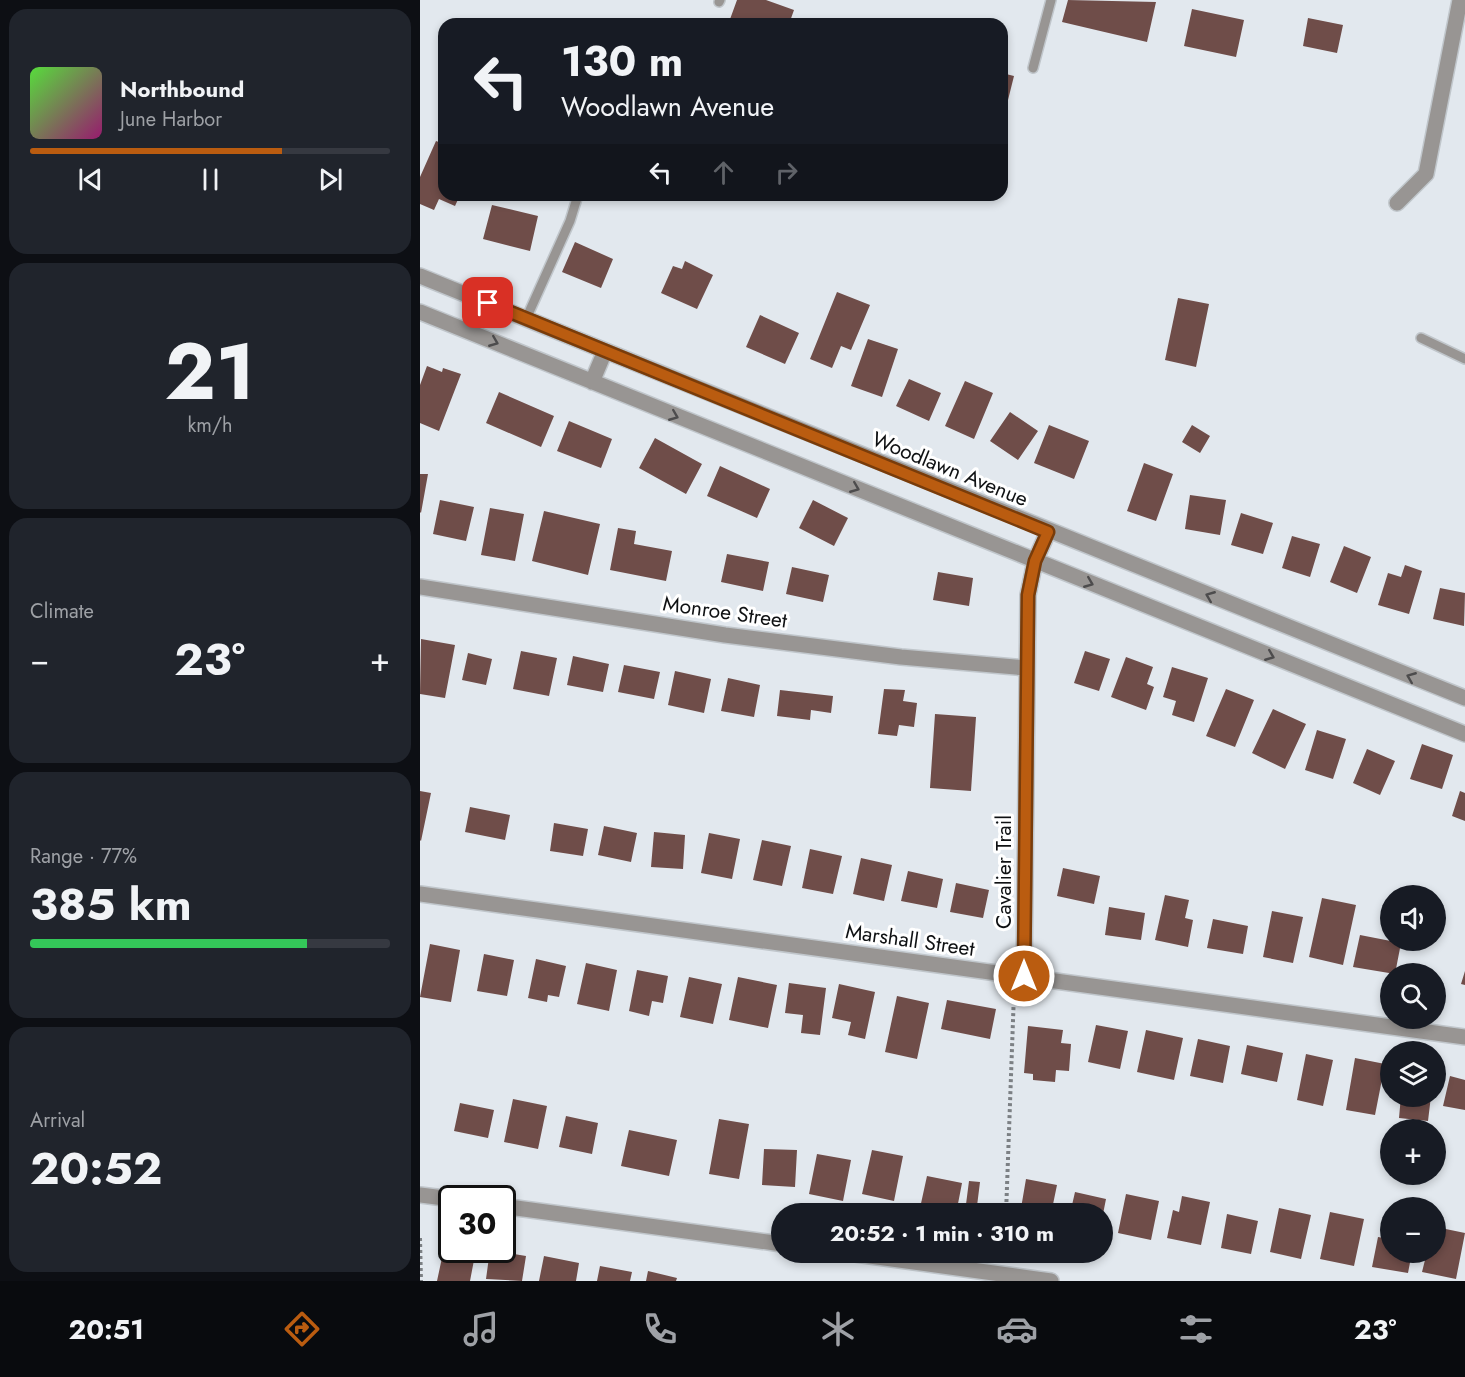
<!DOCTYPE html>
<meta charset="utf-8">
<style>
:root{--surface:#171b24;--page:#20242c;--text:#f1f3f6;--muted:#9ea1a6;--line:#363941;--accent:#ba5c10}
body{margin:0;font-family:Jost,sans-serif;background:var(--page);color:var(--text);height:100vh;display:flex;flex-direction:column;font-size:22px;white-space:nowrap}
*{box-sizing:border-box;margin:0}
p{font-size:20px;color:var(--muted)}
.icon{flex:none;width:33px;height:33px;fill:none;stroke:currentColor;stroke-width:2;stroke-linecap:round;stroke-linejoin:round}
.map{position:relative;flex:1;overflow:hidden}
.sheet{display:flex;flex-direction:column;gap:9px;padding:9px;background:#0d0f14;width:420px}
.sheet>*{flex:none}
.banner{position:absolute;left:18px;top:18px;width:570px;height:183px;border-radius:18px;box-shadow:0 3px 9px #0003;background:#171b24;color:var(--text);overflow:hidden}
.tools{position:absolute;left:960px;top:885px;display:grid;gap:12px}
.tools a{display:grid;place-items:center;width:66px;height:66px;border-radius:50%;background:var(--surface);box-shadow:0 3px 9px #0003;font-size:30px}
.speed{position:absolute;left:18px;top:1185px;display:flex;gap:12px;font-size:30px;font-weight:700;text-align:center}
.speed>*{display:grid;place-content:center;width:78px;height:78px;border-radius:50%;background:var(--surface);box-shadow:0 3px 9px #0003;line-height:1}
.speed .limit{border:3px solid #111;border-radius:9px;background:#fff;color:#111}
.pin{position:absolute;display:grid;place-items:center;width:51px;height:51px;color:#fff;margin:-26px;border-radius:12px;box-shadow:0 3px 9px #0006}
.me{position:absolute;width:66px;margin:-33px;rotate:0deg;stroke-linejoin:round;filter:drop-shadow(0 0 4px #0008)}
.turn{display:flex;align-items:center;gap:21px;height:126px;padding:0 24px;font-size:27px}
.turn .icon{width:78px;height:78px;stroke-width:2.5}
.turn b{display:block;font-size:42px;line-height:51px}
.lanes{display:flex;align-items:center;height:57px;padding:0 24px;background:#0003;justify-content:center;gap:30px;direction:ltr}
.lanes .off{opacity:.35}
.big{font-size:45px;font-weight:700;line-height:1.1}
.sheet .widget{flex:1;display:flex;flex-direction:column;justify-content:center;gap:9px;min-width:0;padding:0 21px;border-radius:18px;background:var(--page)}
.sheet .dial{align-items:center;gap:0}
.dial b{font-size:78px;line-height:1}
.song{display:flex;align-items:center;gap:18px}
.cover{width:72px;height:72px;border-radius:9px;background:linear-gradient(135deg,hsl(110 70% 55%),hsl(320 70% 35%))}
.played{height:6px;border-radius:3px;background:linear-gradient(90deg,var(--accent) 70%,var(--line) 70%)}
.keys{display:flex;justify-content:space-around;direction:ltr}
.heat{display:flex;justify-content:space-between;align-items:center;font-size:33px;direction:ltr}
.charge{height:9px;border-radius:4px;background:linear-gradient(90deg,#34c759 77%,var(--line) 0)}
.trip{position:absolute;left:351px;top:1203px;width:342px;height:60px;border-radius:30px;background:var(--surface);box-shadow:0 3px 9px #0003;font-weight:700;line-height:60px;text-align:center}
.menu{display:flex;height:96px;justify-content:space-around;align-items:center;background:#090b0e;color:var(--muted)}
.menu .icon{width:42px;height:42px}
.menu .selected{color:var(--accent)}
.menu b{font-size:27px;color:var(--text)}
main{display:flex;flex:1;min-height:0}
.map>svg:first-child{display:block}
.building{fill:#6f4d49}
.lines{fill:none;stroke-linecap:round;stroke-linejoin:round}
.service-casing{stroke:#c0c6cb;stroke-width:12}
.minor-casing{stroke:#c0c6cb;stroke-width:18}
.path{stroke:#7c8084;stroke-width:4;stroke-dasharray:3 3;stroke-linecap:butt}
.service{stroke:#989593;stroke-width:9}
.minor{stroke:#989593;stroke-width:15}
.oneway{stroke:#4d4c4d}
.route-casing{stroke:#793c0a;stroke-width:15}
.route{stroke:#ba5c10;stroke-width:10}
.labels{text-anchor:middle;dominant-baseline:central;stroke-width:6;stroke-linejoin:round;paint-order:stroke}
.street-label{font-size:21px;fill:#0f1113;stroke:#fff}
</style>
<main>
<section class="sheet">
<div class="widget">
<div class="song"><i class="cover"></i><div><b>Northbound</b><p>June Harbor</p></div></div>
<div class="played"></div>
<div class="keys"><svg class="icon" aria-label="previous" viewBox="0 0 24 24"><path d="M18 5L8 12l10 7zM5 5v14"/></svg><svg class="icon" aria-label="pause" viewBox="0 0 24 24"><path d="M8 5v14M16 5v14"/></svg><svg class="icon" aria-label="next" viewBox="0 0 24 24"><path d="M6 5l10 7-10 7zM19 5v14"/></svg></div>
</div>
<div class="widget dial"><b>21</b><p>km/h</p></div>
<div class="widget"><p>Climate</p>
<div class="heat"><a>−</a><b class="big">23°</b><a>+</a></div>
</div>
<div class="widget"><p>Range · 77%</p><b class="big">385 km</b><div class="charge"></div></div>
<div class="widget"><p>Arrival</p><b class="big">20:52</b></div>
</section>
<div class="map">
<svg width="1045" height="1281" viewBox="0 0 1045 1281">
<rect width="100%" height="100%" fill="#e2e8ee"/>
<path class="building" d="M317 0H346L374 10 369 24H316L309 22Z
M648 0 736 2 727 42 642 22Z
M772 9 824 20 816 57 764 46Z
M888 18 923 25 917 53 883 46Z
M582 73 594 76 586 108 582 107Z
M16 141 24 144V195H40L35 206 19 199 14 210 0 204V177Z
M72 205 118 216 110 251 63 239Z
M155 242 193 259 181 288 142 272Z
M265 261 293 275 277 309 241 293 253 266 262 269Z
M417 292 450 305 431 350 421 346 412 368 390 359Z
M758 298 789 304 776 367 745 360Z
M340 315 379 333 365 364 326 347Z
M448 339 478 349 462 397 431 386Z
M7 366 22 372 23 368 41 374 19 431 0 423V385Z
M489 379 521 393 509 421 476 406Z
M545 381 573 393 554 439 525 426Z
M79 392 134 416 121 447 66 423Z
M590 412 618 431 598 460 570 441Z
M149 421 192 439 181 468 137 451Z
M629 425 669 441 654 479 614 463Z
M772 425 790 436 780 453 762 442Z
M235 438 282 464 266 494 219 468Z
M724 463 753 474 736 521 707 511Z
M300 466 350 489 337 518 287 496Z
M0 474H8L1 513 0 512Z
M770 495 806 500 800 535 765 529Z
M20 500 54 507 46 541 13 534Z
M393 500 428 518 414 546 379 528Z
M70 508 104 514 95 561 61 555Z
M124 511 180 524 168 575 112 561Z
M821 513 853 523 843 554 811 545Z
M198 528 216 531 214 544 252 551 246 581 190 570Z
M872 536 900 544 890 577 862 568Z
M924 546 951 557 937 593 910 582Z
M307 554 349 562 343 591 301 582Z
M985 565 1002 571 989 614 958 605 968 573 981 577Z
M372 567 409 575 403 602 366 594Z
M518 572 553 578 549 606 513 600Z
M1020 588 1045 593 1044 626 1013 619Z
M1 639 35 645 25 698 0 694Z
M101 651 137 658 129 696 93 689Z
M665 651 690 659 679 691 654 683Z
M48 653 72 659 66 685 42 680Z
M153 656 189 664 183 692 147 685Z
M706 657 733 667 727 684 734 687 726 710 691 697Z
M204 665 240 672 234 699 198 692Z
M752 667 788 678 774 722 752 715 756 701 743 697Z
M255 671 291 679 284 713 248 705Z
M308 678 340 685 334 717 301 711Z
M464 689 485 690 483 701 497 703 494 727 479 725 477 736 458 734Z
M806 689 834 700 815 747 786 736Z
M360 690 413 696 411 713 391 710 390 720 357 716Z
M853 709 886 724 865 769 832 753Z
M515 714 556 717 551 791 510 788Z
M897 730 926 739 913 779 885 770Z
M1002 744 1033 755 1022 789 990 779Z
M947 749 975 761 960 795 933 783Z
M0 791 11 793 1 841 0 840Z
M1040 791 1045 793V821L1032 816Z
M50 807 90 815 85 840 45 832Z
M134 823 168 829 163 856 130 851Z
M184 826 217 833 211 862 178 855Z
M234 832 265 835 263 869 231 867Z
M289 833 320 839 312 879 281 873Z
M342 840 371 846 362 886 333 880Z
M390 849 422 856 413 894 382 888Z
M441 858 472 865 464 901 433 894Z
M643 868 680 876 674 904 637 896Z
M488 871 523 879 517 908 481 901Z
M536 883 569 890 563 918 530 912Z
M745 895 769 900 765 918 773 920 768 947 735 940Z
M902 898 936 905 923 965 889 957Z
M689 907 725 913 721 940 685 935Z
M852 911 883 917 873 963 843 957Z
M793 919 828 926 823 954 787 948Z
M940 935 981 943 975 974 933 967Z
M10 944 40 950 31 1002 0 997Z
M64 954 94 960 87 996 57 991Z
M116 959 146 966 139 997 128 995 127 1002 108 998Z
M166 963 197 970 189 1011 157 1004Z
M217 970 248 976 243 1003 232 1001 229 1016 209 1011Z
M1045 971V985L1041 984Z
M269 977 302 984 293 1024 260 1017Z
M318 977 357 985 348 1028 309 1020Z
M369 983 406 988 400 1035 381 1033 383 1015 365 1013Z
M419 984 455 992 445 1039 428 1035 431 1022 412 1018Z
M477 996 509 1003 497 1059 465 1052Z
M527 1000 576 1009 570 1039 521 1029Z
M676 1025 708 1031 700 1069 668 1062Z
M608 1026 643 1030 641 1043 651 1044 649 1071 636 1070 635 1082 613 1080V1074L604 1073Z
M726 1030 763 1038 754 1080 717 1072Z
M778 1039 810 1046 803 1083 770 1076Z
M827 1045 863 1053 857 1082 821 1074Z
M886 1054 913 1060 903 1106 877 1100Z
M935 1058 965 1064 955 1115 926 1110Z
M1030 1076 1045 1080V1110L1023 1106Z
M981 1096H1011L1008 1121 979 1118Z
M93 1099 127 1106 118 1149 84 1142Z
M40 1103 74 1110 68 1138 34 1131Z
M146 1116 178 1123 172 1154 139 1147Z
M299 1119 329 1124 319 1179 289 1174Z
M209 1130 257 1140 249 1176 201 1166Z
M344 1149 377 1150 375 1187 342 1185Z
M452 1150 483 1156 474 1201 442 1194Z
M397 1154 431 1160 423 1201 389 1194Z
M507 1176 542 1183 536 1214 500 1208Z
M606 1179 637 1185 631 1214H600Z
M549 1181 560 1182 556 1214 545 1212Z
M655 1192 686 1199 683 1214H650Z
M706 1194 739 1201 731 1240 698 1233Z
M762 1196 790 1202 781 1245 747 1238 753 1210 759 1212Z
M859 1208 891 1215 881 1259 850 1252Z
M910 1212 944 1219 934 1266 900 1259Z
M807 1214 838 1221 831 1254 801 1248Z
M1016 1227 1045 1233 1036 1279 1002 1272 1007 1252H1016Z
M958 1237 970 1239V1252H992L988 1273 952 1267Z
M70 1250 106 1256 102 1281 66 1279Z
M23 1253 54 1260 50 1281H17Z
M124 1256 159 1263 156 1281H119Z
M180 1266 212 1272 210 1281H177Z
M228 1271 257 1278 256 1281H226Z"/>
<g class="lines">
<defs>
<path id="service" d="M299 2 300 0
M613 68 631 0
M106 319 150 221 158 195
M1001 338 1045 359"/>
<path id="minor" d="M977 203 1006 174 1040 0
M0 276 1045 698
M0 312 1045 734
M172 382 185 351
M0 587 305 635 481 657 606 668
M0 894 1045 1037
M604 976 608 595 615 561 628 532
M0 1195 32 1199
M82 1206 362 1244
M421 1252 631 1281"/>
</defs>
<use href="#service" class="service-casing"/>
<use href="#minor" class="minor-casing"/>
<path class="path" d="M586 1214 594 993
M0 1238 1 1281"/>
<use href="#service" class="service"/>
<use href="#minor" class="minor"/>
</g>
<defs><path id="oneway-chevron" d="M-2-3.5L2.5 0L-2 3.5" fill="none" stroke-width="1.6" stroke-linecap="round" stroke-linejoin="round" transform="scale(1.5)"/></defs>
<g class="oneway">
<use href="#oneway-chevron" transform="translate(74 342) rotate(22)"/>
<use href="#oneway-chevron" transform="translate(254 416) rotate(22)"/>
<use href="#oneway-chevron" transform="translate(435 488) rotate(22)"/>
<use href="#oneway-chevron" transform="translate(669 583) rotate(22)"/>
<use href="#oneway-chevron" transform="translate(790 596) rotate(-158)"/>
<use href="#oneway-chevron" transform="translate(850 656) rotate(22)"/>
<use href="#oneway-chevron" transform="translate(991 677) rotate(-158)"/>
</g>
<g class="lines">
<defs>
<path id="route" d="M68 303 628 532 615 561 608 595 604 976"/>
</defs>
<use href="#route" class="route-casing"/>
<use href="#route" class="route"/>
</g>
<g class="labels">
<g class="street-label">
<text transform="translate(530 469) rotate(22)">Woodlawn Avenue</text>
<text transform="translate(305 612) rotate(8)">Monroe Street</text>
<text transform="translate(584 872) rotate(-90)">Cavalier Trail</text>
<text transform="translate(490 940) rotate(8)">Marshall Street</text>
</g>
</g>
</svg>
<div class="tools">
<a><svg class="icon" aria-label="sound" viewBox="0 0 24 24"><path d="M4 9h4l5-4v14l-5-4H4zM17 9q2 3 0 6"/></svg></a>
<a><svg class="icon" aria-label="search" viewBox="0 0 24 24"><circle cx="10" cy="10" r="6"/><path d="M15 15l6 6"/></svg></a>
<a><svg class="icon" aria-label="layers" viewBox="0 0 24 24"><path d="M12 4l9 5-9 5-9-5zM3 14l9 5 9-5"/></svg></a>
<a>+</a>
<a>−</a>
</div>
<div class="speed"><div class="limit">30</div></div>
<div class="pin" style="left:68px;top:303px;background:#d93025"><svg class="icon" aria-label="arrive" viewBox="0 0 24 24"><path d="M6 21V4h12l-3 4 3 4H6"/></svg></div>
<svg class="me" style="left:604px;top:976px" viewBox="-20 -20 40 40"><circle r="17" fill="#ba5c10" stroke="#fff" stroke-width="3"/><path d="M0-11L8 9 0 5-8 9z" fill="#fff"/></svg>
<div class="trip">20:52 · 1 min · 310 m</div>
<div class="banner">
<div class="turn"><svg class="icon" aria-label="left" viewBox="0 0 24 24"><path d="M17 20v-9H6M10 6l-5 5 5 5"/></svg><div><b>130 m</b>Woodlawn Avenue</div></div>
<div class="lanes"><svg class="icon" aria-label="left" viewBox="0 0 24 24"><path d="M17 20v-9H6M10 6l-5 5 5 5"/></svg><svg class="icon off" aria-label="ahead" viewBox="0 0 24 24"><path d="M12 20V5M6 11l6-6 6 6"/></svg><svg class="icon off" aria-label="right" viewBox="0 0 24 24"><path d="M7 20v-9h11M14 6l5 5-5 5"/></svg></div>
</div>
</div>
</main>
<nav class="menu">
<b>20:51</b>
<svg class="icon selected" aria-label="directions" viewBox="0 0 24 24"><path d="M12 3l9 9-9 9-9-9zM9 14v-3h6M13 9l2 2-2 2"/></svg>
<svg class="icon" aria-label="music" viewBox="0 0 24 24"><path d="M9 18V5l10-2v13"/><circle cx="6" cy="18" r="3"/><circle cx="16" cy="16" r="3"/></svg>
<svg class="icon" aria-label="phone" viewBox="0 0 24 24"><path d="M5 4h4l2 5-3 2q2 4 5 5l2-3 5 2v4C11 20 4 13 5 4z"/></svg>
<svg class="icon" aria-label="climate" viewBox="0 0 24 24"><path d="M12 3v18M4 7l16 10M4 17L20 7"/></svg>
<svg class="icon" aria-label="car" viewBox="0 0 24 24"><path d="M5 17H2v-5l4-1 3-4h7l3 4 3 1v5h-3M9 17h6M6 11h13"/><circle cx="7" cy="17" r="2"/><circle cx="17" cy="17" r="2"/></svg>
<svg class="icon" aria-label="filters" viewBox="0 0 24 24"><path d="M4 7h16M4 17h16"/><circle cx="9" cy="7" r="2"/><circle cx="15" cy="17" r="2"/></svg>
<b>23°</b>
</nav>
